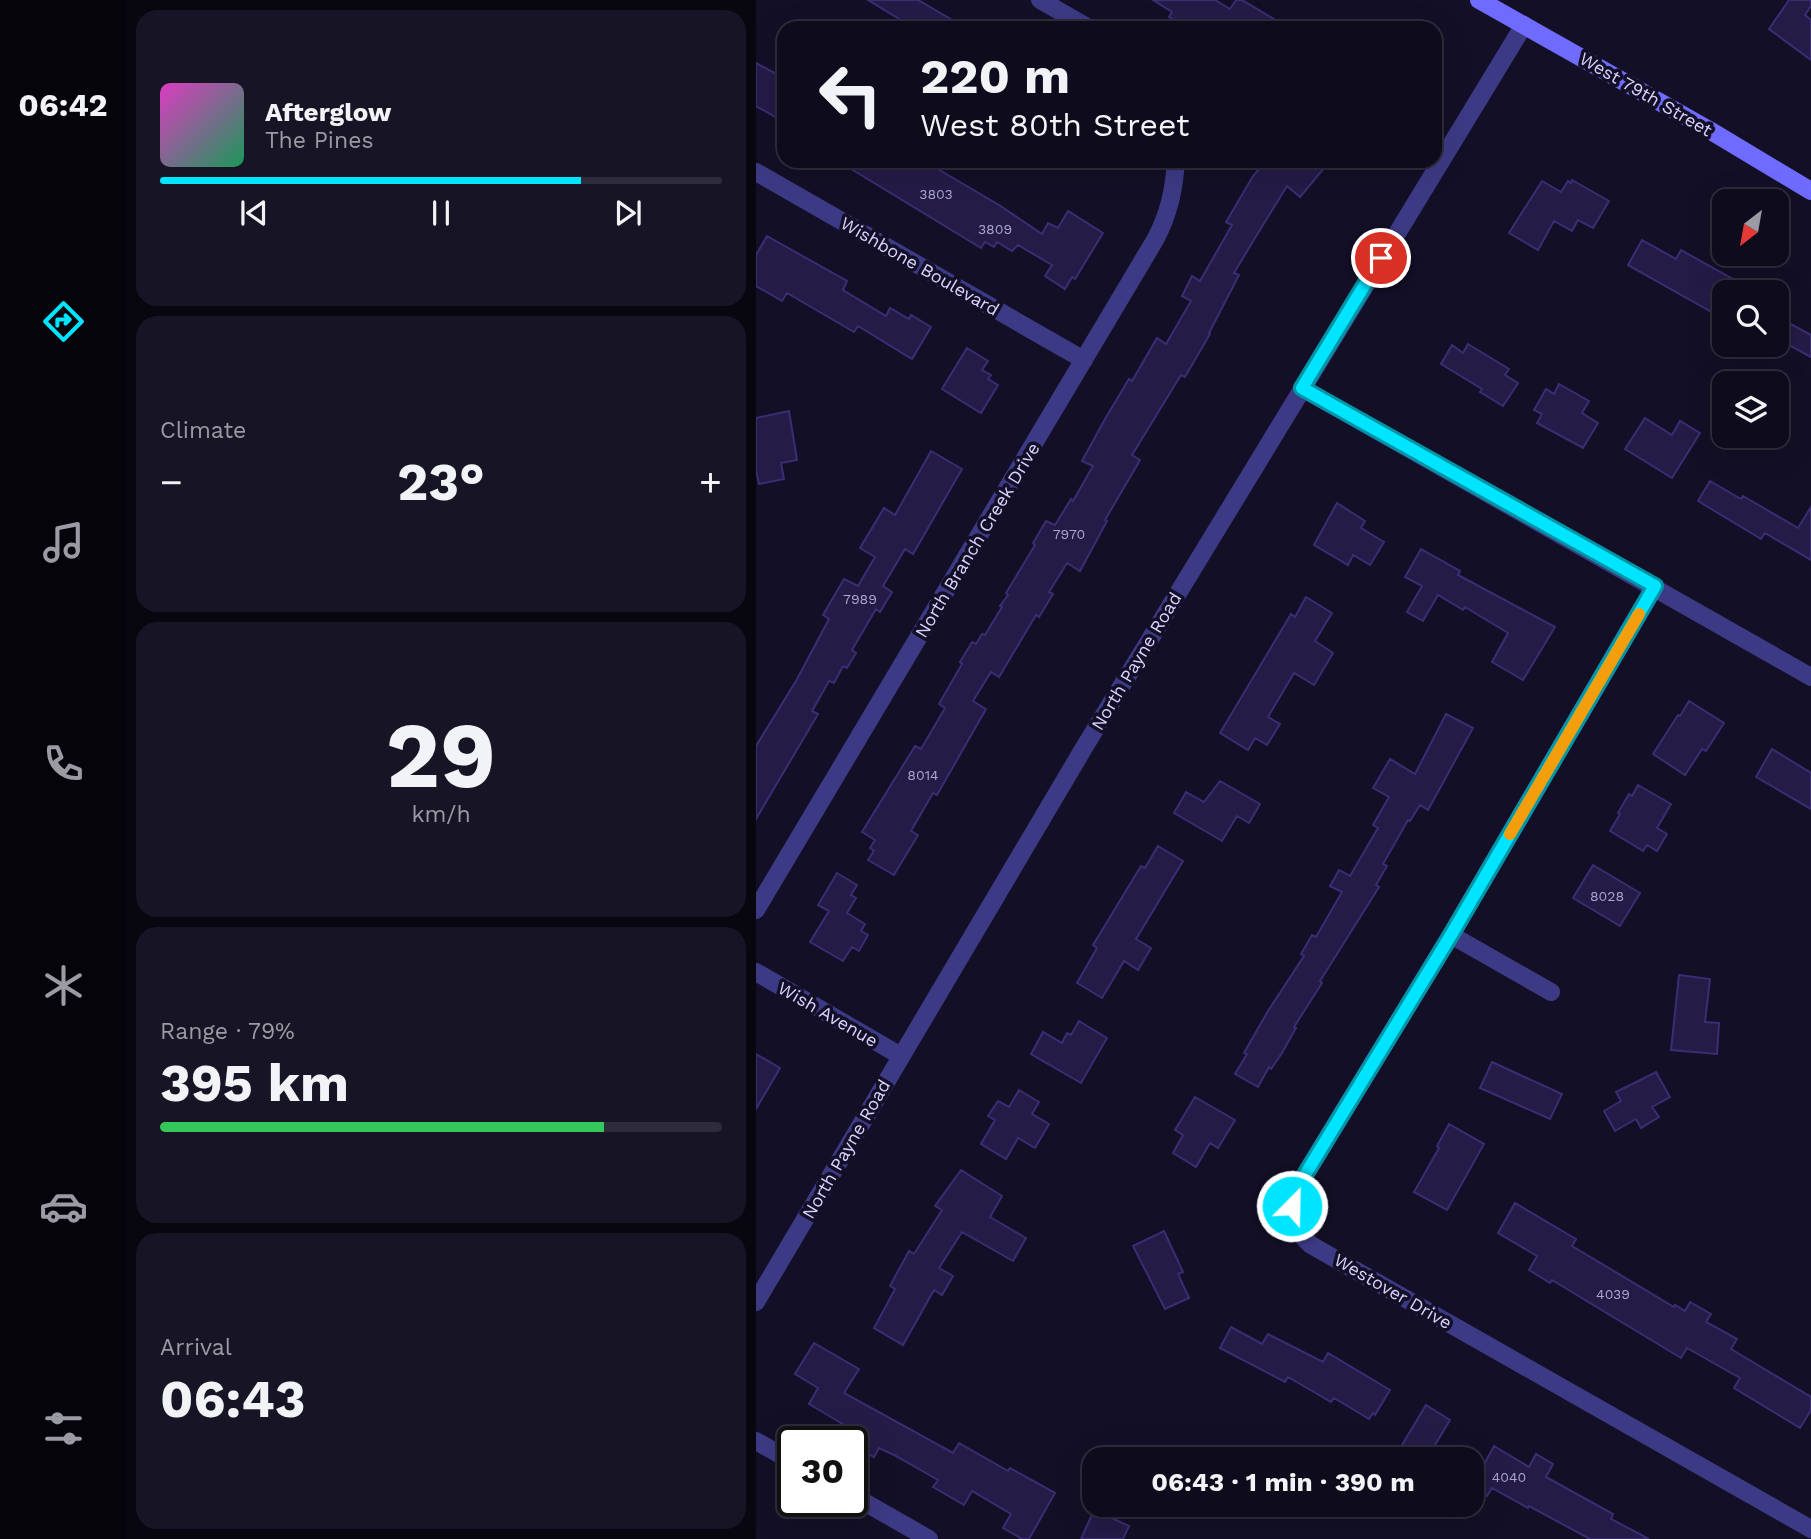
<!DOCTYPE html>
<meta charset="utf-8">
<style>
:root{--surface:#0e0b1c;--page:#171425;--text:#f1f3f6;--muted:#9b9ba3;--line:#2e2b3b;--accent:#00e5ff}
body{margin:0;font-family:"Work Sans",sans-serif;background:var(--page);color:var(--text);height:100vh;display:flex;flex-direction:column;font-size:26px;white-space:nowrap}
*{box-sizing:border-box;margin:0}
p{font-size:23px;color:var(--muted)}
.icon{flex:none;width:38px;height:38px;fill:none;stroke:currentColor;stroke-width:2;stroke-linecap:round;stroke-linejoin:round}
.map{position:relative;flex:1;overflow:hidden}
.sheet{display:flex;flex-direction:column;gap:10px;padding:10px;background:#08060f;width:630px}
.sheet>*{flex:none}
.banner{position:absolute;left:21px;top:21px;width:665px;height:147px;border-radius:21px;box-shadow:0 7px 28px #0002,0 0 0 2px var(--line);background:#0e0b1c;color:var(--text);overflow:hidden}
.needle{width:46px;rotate:211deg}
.controls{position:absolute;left:956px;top:189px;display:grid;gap:14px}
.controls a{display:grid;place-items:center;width:77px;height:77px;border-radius:14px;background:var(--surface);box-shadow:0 7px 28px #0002,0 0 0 2px var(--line);font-size:35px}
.speed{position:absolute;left:21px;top:1426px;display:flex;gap:14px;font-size:35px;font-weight:700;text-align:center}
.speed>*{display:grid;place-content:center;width:91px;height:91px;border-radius:50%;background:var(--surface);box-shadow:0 7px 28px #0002,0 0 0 2px var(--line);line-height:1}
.speed .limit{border:4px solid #111;border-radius:10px;background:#fff;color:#111}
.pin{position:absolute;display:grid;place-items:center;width:60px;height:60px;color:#fff;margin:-30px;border:4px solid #fff;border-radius:50%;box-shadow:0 2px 7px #0007}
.me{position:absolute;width:77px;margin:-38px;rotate:23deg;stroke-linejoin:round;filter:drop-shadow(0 0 5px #0008)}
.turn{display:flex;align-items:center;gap:24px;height:147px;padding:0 28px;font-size:32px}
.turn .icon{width:91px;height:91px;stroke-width:2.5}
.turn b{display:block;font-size:49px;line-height:60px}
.big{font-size:52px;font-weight:700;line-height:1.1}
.sheet .card{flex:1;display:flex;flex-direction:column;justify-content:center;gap:10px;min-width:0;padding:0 24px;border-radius:21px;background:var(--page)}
.sheet .dial{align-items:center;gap:0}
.dial b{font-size:91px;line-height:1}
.song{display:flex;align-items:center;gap:21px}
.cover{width:84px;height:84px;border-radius:10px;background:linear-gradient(135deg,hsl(310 70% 55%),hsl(150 70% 35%))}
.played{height:7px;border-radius:4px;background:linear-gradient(90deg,var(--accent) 75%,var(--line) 75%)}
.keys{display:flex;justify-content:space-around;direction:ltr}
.heat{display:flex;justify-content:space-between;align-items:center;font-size:38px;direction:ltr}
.charge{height:10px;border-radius:5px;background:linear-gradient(90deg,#34c759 79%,var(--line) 0)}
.trip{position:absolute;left:326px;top:1447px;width:402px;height:70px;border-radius:21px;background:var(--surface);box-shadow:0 7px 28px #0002,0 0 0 2px var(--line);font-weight:700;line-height:70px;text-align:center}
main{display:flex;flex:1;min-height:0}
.tabs{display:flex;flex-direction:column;width:126px;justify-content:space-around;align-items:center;background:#06040b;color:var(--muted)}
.tabs .icon{width:49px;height:49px}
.tabs .active{color:var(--accent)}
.tabs b{font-size:32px;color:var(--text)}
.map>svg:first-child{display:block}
.building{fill:#241b47;stroke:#3b2d73;stroke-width:2}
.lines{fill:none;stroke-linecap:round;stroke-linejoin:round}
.minor{stroke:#3d3a85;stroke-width:18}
.tertiary{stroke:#3d3a85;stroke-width:18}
.secondary{stroke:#6f6bff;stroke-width:18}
.route-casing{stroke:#0095a6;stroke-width:18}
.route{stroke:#00e5ff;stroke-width:12}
.slow{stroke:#f59e0b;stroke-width:12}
.labels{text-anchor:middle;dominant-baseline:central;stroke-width:7;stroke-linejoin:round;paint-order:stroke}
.number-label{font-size:14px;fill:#aca6d1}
.street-label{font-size:18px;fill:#d9d4ff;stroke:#130f26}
</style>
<main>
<nav class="tabs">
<b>06:42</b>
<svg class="icon active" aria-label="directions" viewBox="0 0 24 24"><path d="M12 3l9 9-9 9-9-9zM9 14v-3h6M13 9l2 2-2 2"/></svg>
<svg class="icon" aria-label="music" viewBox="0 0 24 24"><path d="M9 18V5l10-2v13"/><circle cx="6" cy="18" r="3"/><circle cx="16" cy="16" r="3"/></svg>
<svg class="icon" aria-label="phone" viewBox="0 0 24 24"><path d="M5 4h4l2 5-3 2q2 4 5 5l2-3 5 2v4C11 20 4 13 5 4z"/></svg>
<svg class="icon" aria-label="climate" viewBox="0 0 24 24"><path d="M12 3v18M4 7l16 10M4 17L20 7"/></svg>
<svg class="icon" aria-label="car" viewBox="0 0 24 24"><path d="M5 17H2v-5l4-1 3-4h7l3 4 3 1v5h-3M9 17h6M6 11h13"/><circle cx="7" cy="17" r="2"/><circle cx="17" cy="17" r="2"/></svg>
<svg class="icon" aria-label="filters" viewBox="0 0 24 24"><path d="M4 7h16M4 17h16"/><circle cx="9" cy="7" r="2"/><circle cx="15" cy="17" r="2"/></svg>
</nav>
<section class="sheet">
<div class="card">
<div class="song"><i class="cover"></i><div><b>Afterglow</b><p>The Pines</p></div></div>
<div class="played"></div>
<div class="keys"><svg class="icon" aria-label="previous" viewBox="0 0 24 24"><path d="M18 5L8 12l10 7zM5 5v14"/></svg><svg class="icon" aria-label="pause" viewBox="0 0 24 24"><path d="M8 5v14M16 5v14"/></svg><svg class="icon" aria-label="next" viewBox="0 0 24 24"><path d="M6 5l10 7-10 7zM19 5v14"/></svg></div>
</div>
<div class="card"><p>Climate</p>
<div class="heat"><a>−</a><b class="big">23°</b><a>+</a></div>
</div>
<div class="card dial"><b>29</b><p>km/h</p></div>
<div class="card"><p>Range · 79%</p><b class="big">395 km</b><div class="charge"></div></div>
<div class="card"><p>Arrival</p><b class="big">06:43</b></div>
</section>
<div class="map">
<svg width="1055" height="1539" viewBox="0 0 1055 1539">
<rect width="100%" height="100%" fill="#130f26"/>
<path class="building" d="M112 0H162L210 28H158Z
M397 0H459L474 9 480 0H486L533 28H431L413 17 416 12Z
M1033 0H1055V6L1049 15 1055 20V60L1013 29Z
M0 63 28 78V122L0 106Z
M82 161H168L243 205 286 234 292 223 302 228 312 211 347 233 319 279 316 277 309 289 289 276 296 265 262 245 256 251 241 242 238 247 229 242 225 248Z
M510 161H574L544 197 531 186 499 238 478 273 483 275 453 333 454 334 429 377 425 375 376 455 384 460 349 520 351 521 324 571 311 563 293 592 297 594 283 617 280 615 243 677 235 672 217 701 230 709 181 795 177 793 155 831 162 835 138 875 112 860 118 851 114 848 119 840 106 832 159 746 165 749 189 708 183 704 206 664 204 662 216 642 220 644 226 634 229 635 246 607 244 606 252 595 250 593 279 545 277 543 290 521 299 525 315 499 317 501 337 466 326 461 349 419 373 379 376 381 401 338 410 344 435 301 426 296 436 276 444 281 476 225 470 222 497 176Z
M816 180 853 201 837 228 822 220 816 231 798 221 782 250 753 233 786 181 805 192 812 181 815 183Z
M11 236 91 281 87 290 130 316 134 308 153 319 155 315 175 327 156 359 102 326 98 332 31 293 26 301 0 286V255Z
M886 240 920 259 925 250 1000 292H968V319L872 265Z
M1020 316 1055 335V357L1020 338Z
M712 344 753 369 749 375 762 383 747 406 724 392 726 389 685 364 696 345 707 353Z
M211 348 232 361 226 370 235 375 232 379 242 385 225 413 186 389Z
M803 384 833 401 826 413 842 423 827 448 781 423 786 414 778 410 790 389 798 394Z
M33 411 41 460 25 463 28 479 3 484 0 470V418Z
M889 418 916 435 924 421 944 433 916 478 869 449Z
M175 451 206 469 157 554 149 549 127 586 136 592 124 612 120 609 96 650 100 653 91 668 87 666 78 683 73 681 56 711 62 714 0 819V746L40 681 73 619 67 615 88 579 102 586 119 557 104 548 128 508 139 515Z
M954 481 985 499 987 496 1042 528 1055 507V560L1009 533 1005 539 942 501Z
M581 503 609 521 605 528 628 542 614 565 597 555 592 565 558 545Z
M665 549 704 571 702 575 799 627 767 680 736 662 752 633 709 607 707 610 682 595 667 621 651 612 666 586 649 577Z
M550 597 576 613 559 641 577 653 558 685 538 673 512 717 524 724 511 745 499 738 492 750 464 733 535 614 539 617Z
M933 701 968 723 950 751 946 749 929 775 897 754 922 715 924 716Z
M690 714 717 728 672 810 664 805 654 821 652 820 627 864 631 866 620 885 623 887 564 981 566 983 538 1027 540 1028 526 1053 515 1069 513 1067 502 1087 479 1074 491 1054 488 1053 512 1011 548 956 545 954 556 935 560 937 586 892 574 886 583 870 594 876 622 828 617 825 633 797 617 788 634 759 659 774Z
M1016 749 1055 773V809L1000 777Z
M464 781 504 804 493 823 481 816 466 841 418 813 430 792 448 802Z
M882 785 915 804 901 828 911 834 901 851 891 845 887 851 854 831 864 814 862 813 873 794 876 796Z
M402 846 427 861 380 939 395 948 382 970 368 961 346 998 321 983 341 948 337 945 385 866 389 868Z
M837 865 884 893 864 926 817 898Z
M81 873 101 885 95 895 100 898 91 913 109 924 105 931 112 935 103 951 96 947 87 961 54 942 73 911 62 905Z
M923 975 954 979 949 1022 963 1023 961 1054 915 1050Z
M323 1021 351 1038 325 1083 275 1054 287 1032 306 1043 311 1033 315 1035Z
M0 1054 24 1068 0 1109Z
M736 1062 806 1094 794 1119 724 1088Z
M900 1072 914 1097 896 1107 903 1117 885 1128 880 1119 859 1131 848 1111 865 1101 860 1092Z
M263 1090 283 1102 276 1114 293 1124 279 1148 262 1138 250 1159 225 1144 239 1120 232 1116 242 1101 253 1107Z
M439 1097 479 1120 462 1148 454 1143 440 1167 417 1153 427 1135 419 1130Z
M693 1124 728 1144 691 1210 658 1192 683 1148 681 1146Z
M205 1170 246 1196 234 1217 270 1238 257 1261 206 1232 183 1268 197 1276 186 1295 178 1290 147 1345 118 1328 139 1289 134 1286 153 1251 158 1254 186 1210 179 1206Z
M759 1203 820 1239 816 1246 918 1307 919 1305 929 1311 934 1302 955 1314 950 1322 981 1339 975 1349 1055 1397V1410L1044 1428 978 1388 984 1378 931 1348 925 1358 796 1280 794 1283 773 1270 781 1256 742 1233Z
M408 1231 427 1272 422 1274 433 1298 409 1309 377 1246Z
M475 1327 506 1344 512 1334 567 1362 572 1353 634 1390 619 1415 617 1413 613 1419 578 1398 575 1402 532 1377 529 1382 464 1348Z
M58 1343 103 1369 88 1393 197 1453 203 1443 252 1471 254 1468 299 1493 273 1539H266L247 1528 255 1514 216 1491 208 1505 177 1487 182 1480 138 1455 123 1448 118 1457 88 1439 95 1429 53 1404 62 1388 39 1374Z
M670 1405 694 1420 670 1460H637Z
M738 1446 773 1467 780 1454 797 1464 790 1477 857 1514 855 1519 893 1539H834L773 1506 772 1508 736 1488 731 1496 716 1487Z
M338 1510 373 1526 367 1539H325Z"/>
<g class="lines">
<path class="minor" d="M284 0 333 28
M0 172 328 360
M546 388 1055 677
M899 586 695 935 544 1183C532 1207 535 1227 555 1245L1055 1529
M0 910 399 240C413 214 418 190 420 161
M695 935 795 992
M0 972 145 1056
M0 1441 37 1462
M96 1495 173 1539"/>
<path class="tertiary" d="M0 1302 329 746 768 25"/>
<path class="secondary" d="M723 0 955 131 1055 191"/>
</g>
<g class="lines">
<defs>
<path id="route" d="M536 1206 544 1183 695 935 899 586 546 388 625 258"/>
</defs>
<use href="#route" class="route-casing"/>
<use href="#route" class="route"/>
<path class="slow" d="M754 834 883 614"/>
</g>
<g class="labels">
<g class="number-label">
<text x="180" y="194">3803</text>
<text x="239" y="229">3809</text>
<text x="313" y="534">7970</text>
<text x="104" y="599">7989</text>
<text x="167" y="775">8014</text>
<text x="851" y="896">8028</text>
<text x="857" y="1294">4039</text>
<text x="753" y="1477">4040</text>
</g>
<g class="street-label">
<text transform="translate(890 94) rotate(30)">West 79th Street</text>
<text transform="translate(164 266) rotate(30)">Wishbone Boulevard</text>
<text transform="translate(221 540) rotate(-59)">North Branch Creek Drive</text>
<text transform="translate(380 661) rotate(-59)">North Payne Road</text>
<text transform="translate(72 1014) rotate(30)">Wish Avenue</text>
<text transform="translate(90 1149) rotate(-60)">North Payne Road</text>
<text transform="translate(637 1291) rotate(30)">Westover Drive</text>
</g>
</g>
</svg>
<div class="controls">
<a><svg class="needle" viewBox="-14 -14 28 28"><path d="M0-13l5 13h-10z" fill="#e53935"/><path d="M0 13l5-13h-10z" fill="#9b9ba3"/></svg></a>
<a><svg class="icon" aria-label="search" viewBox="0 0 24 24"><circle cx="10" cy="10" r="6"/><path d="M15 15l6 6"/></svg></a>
<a><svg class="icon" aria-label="layers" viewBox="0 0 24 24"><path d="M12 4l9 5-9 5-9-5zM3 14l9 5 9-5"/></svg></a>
</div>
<div class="speed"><div class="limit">30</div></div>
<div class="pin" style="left:625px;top:258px;background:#d93025"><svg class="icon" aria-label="arrive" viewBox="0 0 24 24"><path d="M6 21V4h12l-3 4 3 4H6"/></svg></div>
<svg class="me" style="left:536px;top:1206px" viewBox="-20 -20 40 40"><circle r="17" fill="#00e5ff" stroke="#fff" stroke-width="3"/><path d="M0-11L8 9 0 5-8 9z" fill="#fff"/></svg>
<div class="trip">06:43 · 1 min · 390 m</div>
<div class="banner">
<div class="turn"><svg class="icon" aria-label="left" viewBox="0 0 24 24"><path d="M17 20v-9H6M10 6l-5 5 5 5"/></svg><div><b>220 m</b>West 80th Street</div></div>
</div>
</div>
</main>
